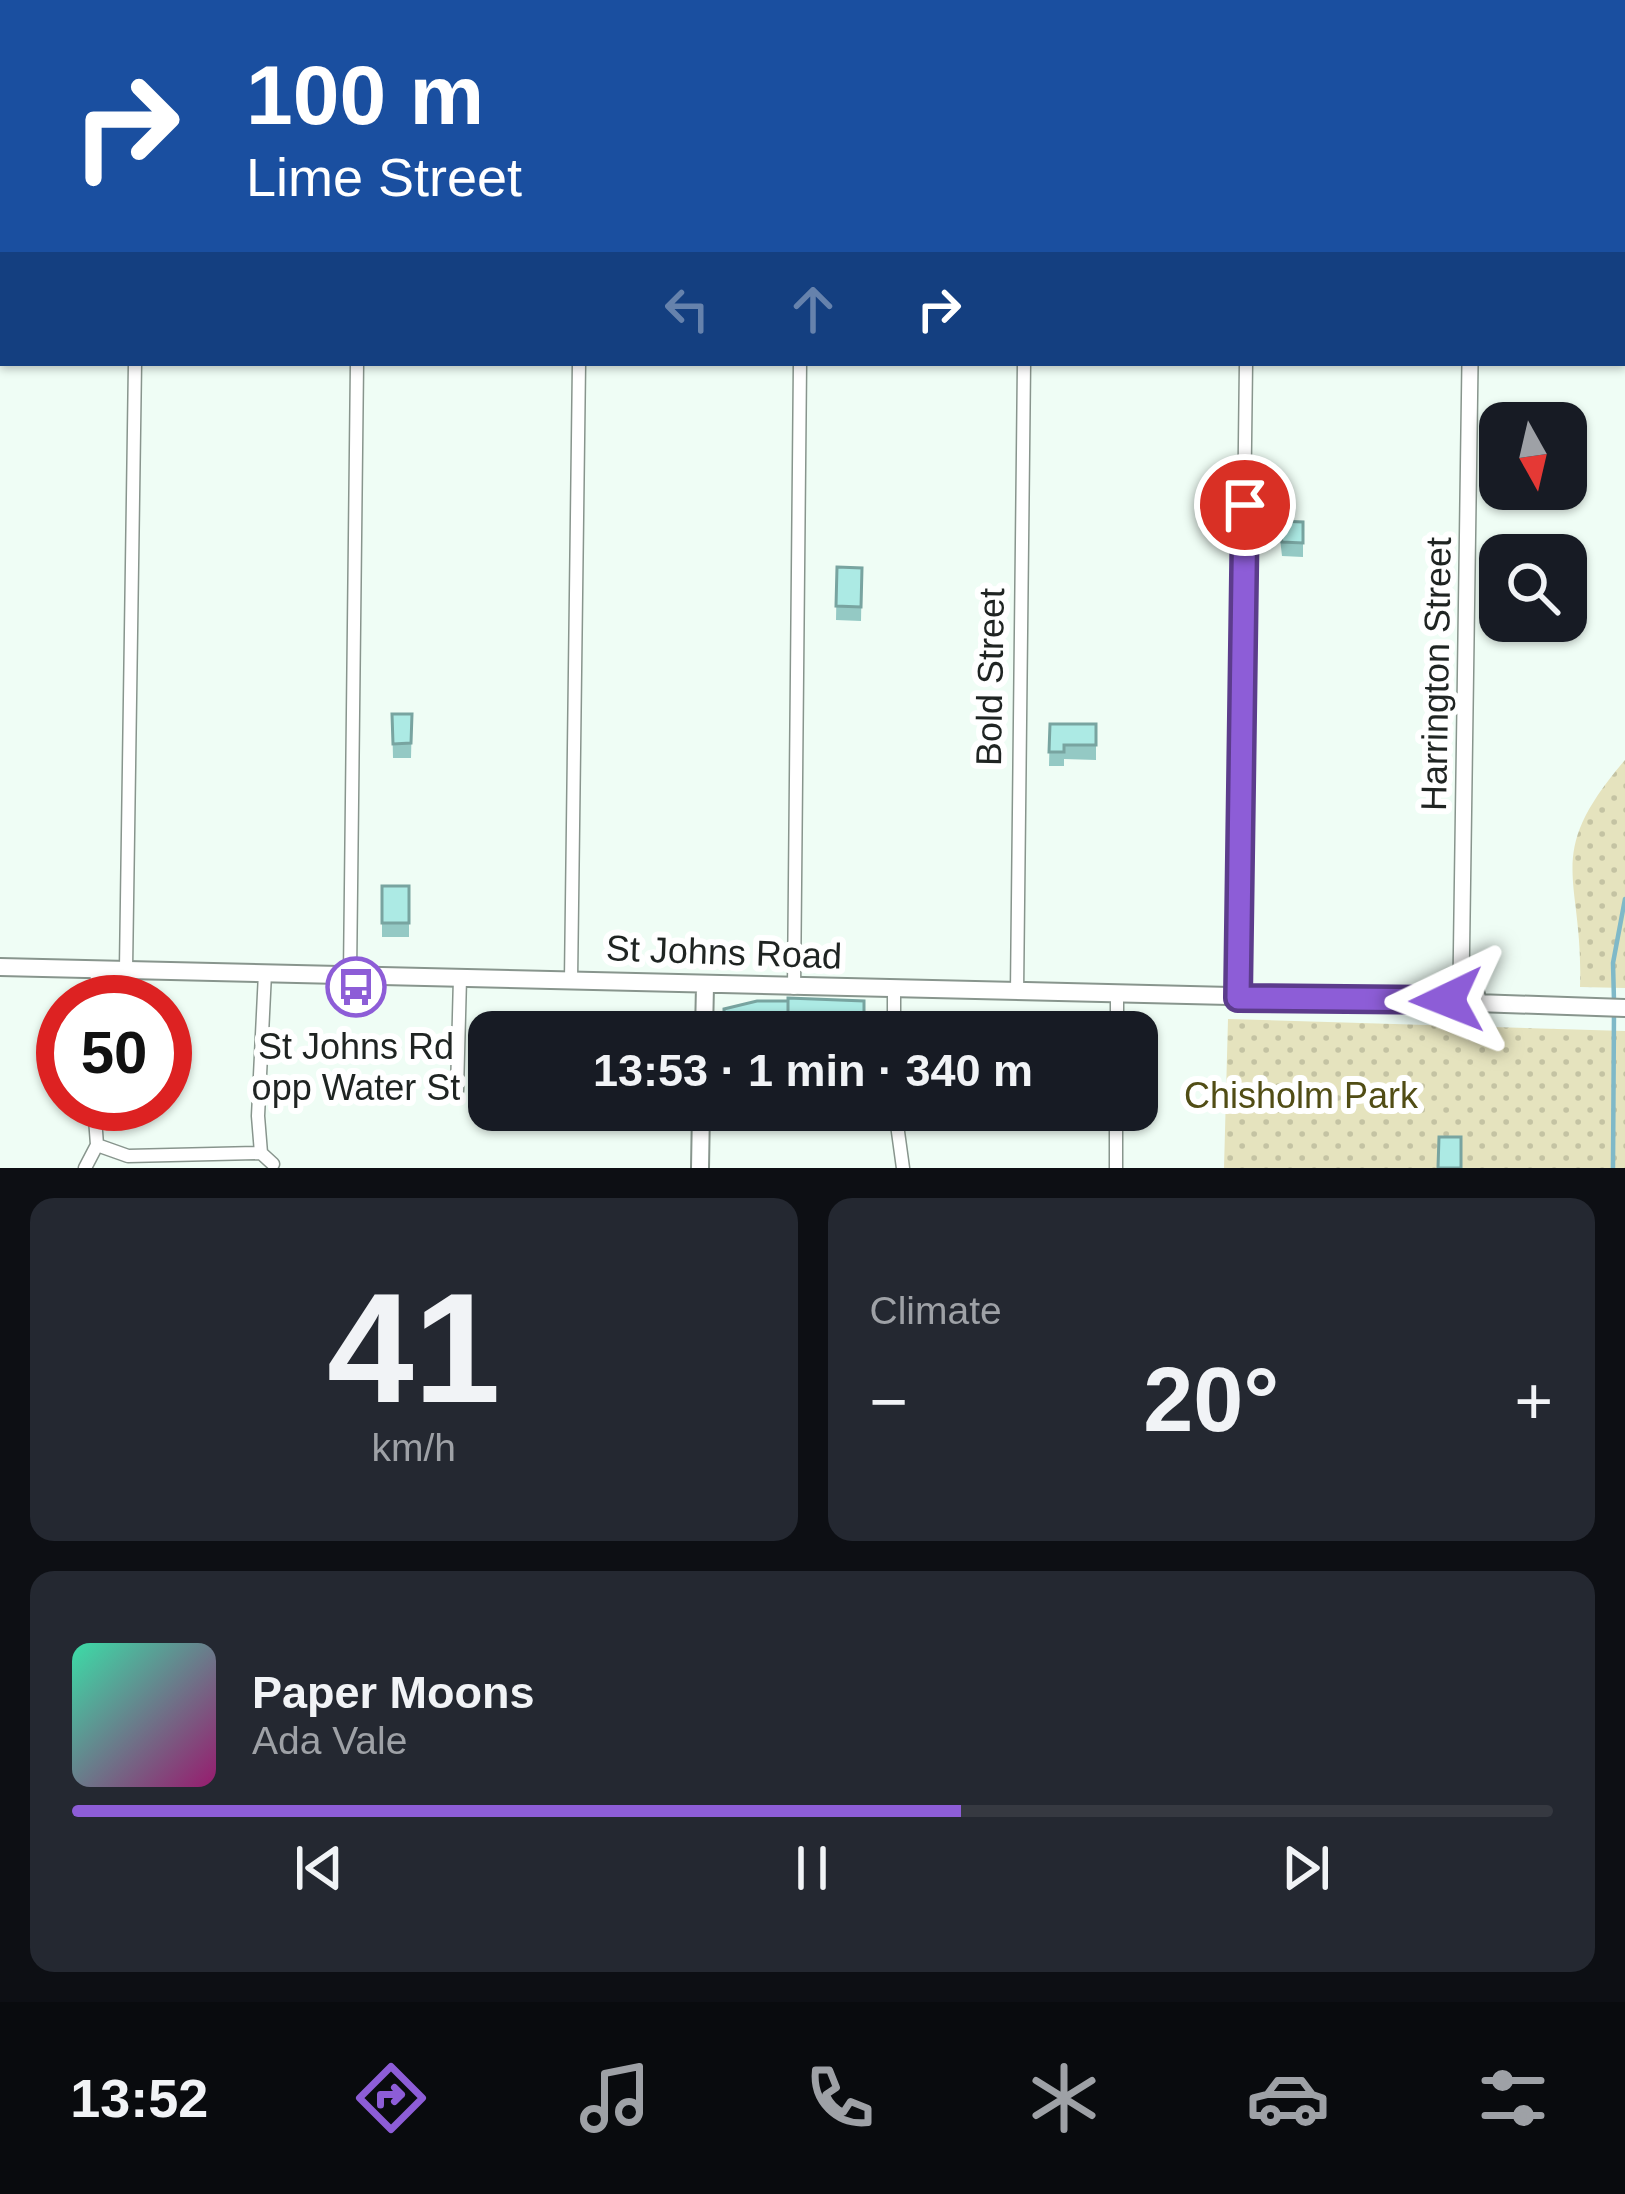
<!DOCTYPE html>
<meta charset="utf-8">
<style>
:root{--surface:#171b24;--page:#242831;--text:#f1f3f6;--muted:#9ea1a6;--line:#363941;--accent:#8d5dd7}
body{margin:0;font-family:Helvetica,sans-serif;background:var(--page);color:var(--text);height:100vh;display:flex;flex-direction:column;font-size:45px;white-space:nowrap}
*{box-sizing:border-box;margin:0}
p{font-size:39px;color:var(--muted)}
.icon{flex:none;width:66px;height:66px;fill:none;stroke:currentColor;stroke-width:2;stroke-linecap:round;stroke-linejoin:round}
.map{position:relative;height:1168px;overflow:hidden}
.drawer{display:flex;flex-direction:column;gap:30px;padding:30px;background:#0d0f14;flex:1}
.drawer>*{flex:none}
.hud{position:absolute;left:0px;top:0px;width:1626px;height:366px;box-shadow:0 3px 9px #0004;background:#1a4fa0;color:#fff;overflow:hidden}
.needle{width:78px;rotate:172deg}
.fabs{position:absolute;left:1479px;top:402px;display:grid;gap:24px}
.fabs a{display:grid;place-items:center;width:108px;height:108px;border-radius:24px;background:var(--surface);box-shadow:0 3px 9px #0004;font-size:60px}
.speed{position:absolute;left:36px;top:975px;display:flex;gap:24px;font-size:60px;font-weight:700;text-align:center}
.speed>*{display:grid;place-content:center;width:156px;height:156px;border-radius:50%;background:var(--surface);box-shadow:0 3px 9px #0004;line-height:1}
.speed .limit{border:18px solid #d22;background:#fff;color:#111}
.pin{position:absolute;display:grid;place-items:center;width:102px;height:102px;color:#fff;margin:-51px;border:6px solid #fff;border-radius:50%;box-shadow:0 3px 12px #0007}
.me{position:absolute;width:132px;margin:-66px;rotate:268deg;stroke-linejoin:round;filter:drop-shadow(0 0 9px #0008)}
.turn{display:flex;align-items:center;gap:42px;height:252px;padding:0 48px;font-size:54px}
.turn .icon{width:156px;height:156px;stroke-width:2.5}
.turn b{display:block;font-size:84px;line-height:102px}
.lanes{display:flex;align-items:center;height:114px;padding:0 48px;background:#0003;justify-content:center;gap:60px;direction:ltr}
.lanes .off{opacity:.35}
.big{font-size:90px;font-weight:700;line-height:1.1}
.drawer .widget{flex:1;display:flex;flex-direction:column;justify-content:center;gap:18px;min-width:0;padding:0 42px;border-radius:24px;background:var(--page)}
.drawer .dial{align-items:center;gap:0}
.dial b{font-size:156px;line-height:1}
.song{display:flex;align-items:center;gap:36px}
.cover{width:144px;height:144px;border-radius:18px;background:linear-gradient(135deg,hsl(160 70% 55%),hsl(320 70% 35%))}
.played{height:12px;border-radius:6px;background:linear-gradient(90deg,var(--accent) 60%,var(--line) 60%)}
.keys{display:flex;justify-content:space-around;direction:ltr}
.heat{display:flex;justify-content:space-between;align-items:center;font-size:66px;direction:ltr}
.drawer .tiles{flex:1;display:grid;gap:30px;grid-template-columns:1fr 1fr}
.widget:last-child{grid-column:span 2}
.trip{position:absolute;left:468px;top:1011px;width:690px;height:120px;border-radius:24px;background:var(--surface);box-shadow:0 3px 9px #0004;font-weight:700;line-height:120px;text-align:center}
.menu{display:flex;height:192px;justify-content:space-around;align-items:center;background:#090b0e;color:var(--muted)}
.menu .icon{width:84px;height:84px}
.menu .active{color:var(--accent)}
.menu b{font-size:54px;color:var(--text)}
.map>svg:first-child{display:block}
.park{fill:url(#park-dots)}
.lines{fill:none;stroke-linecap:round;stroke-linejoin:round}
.stream{stroke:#7fb9c8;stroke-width:4.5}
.minor-casing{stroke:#88958d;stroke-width:15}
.tertiary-casing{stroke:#88958d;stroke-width:18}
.secondary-casing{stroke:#88958d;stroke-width:20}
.minor{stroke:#fff;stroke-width:12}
.tertiary{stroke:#fff;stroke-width:15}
.secondary{stroke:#fff;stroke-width:16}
.wall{fill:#94c9c4}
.building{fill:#aceae4;stroke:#78a4a0;stroke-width:3}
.route-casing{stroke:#5c3c8c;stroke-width:30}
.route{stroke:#8d5dd7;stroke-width:21}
.labels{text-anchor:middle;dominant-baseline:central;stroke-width:12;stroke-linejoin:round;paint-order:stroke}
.street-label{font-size:36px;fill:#1f2422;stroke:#fff}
.poi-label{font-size:36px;fill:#1f2422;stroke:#fff}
.park-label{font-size:36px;fill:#514d15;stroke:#fff}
</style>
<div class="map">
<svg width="1625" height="1168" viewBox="0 0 1625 1168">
<defs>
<pattern id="park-dots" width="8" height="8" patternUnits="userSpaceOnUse" patternTransform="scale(3)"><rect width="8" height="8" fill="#e5e3be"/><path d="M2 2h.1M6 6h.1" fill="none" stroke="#c4c3a3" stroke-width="1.8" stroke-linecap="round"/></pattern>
</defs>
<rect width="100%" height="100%" fill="#effdf5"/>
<path class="park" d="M1625 760V988L1580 987C1584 874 1541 858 1625 760Z
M1228 1019 1625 1031V1168H1224Z"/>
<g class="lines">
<path class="stream" d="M1614 1001 1613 963 1625 899
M1613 1168 1614 1012"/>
<defs>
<path id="minor" d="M140 3V0
M362 3V0
M584 3V0
M806 3V0
M1029 3V0
M1251 3V0
M126 969 135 363
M265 973 258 1116 261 1153 273 1164
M350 976 357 363
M571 981 579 363
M794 988 800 363
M1017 992 1024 363
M1238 998 1246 363
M96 1002 97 969
M894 1032V990
M1117 1032V996
M457 1091 460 978
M895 1110 903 1168
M97 1145 128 1156 261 1153
M85 1168 97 1145 94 1104
M1116 1168V1110"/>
<path id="tertiary" d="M1474 3V0
M1461 985 1470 363"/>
<path id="secondary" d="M0 967 1447 1001
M1447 1000a15 15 0 1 1 30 0a15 15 0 1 1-30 0Z
M1476 1003 1625 1008
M704 1032 705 986
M700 1168 701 1110"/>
</defs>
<use href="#minor" class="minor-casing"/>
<use href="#tertiary" class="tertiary-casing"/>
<use href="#secondary" class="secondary-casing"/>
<use href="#minor" class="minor"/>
<use href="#tertiary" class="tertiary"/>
<use href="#secondary" class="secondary"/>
</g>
<path class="wall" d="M1278 521 1303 522V557L1282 556Z
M837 567 862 568 861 621 836 620Z
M392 714H412L411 758H393Z
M1050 724H1096V760L1064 759V766H1049Z
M382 886H409V937H382Z"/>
<path class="building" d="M1278 521 1303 522V543L1282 542Z
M837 567 862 568 861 607 836 606Z
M392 714H412L411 743 393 744Z
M1050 724H1096V745H1064V752H1049Z
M382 886H409V923H382Z
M788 998 864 1001V1032H788Z
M757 1001H788V1032H724V1009Z
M1439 1137H1461V1168H1438Z"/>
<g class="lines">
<defs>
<path id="route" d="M1245 505 1238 998 1447 1000"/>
</defs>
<use href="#route" class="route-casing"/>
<use href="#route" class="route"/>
</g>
<defs>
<symbol id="bus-ring" viewBox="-11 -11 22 22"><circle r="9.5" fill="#fff" stroke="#8d5dd7" stroke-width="1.5"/><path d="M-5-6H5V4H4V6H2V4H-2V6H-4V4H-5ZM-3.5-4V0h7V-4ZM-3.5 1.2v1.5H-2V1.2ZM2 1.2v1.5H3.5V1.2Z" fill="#8d5dd7"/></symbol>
</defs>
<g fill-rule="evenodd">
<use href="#bus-ring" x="323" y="954" width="66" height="66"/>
</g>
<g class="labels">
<g class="street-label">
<text transform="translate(1436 674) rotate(-89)">Harrington Street</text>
<text transform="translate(990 677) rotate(-89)">Bold Street</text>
<text transform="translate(724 952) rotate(2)">St Johns Road</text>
</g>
<g class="poi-label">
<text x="356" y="1046">St Johns Rd<tspan x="356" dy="41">opp Water St</tspan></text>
</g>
<g class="park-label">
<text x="1301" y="1095">Chisholm Park</text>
</g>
</g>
</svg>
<div class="fabs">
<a><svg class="needle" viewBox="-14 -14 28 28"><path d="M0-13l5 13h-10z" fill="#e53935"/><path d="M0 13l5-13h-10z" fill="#9ea1a6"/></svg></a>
<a><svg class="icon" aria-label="search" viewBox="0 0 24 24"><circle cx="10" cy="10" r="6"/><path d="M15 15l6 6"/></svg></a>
</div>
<div class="speed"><div class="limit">50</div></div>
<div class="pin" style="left:1245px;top:505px;background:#d93025"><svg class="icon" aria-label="arrive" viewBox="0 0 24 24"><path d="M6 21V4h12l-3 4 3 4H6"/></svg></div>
<svg class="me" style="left:1447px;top:1000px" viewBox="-20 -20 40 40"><path d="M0-17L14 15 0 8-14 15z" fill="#8d5dd7" stroke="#fff" stroke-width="4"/></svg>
<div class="trip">13:53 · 1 min · 340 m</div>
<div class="hud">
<div class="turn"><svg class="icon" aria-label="right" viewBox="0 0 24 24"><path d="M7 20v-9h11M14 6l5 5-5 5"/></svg><div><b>100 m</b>Lime Street</div></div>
<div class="lanes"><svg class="icon off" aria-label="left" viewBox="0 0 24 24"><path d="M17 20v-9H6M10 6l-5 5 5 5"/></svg><svg class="icon off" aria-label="ahead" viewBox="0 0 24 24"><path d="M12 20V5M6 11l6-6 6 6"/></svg><svg class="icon" aria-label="right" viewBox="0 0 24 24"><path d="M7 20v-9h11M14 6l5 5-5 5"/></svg></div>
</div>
</div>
<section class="drawer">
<div class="tiles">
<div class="widget dial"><b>41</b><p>km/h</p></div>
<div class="widget"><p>Climate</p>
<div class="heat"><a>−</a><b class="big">20°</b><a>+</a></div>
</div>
<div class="widget">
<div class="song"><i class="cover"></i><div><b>Paper Moons</b><p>Ada Vale</p></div></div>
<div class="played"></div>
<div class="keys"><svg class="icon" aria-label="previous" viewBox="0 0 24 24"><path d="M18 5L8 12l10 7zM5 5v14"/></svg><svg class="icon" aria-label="pause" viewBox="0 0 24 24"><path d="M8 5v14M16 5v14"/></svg><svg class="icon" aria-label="next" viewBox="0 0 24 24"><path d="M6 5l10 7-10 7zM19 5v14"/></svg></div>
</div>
</div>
</section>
<nav class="menu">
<b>13:52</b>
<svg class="icon active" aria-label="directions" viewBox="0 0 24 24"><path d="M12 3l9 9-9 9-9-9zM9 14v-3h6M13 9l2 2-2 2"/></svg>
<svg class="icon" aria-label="music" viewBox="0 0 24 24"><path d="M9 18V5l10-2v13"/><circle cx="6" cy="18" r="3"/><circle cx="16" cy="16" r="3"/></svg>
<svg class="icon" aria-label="phone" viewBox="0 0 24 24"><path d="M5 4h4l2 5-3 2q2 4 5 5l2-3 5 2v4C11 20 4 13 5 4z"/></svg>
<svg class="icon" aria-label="climate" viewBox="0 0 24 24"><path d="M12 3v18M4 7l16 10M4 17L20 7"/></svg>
<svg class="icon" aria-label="car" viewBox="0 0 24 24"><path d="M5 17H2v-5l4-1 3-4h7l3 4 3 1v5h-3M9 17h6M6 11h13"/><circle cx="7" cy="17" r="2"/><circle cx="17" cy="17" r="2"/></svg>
<svg class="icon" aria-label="filters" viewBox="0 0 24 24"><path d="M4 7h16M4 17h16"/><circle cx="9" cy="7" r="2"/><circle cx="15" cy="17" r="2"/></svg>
</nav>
